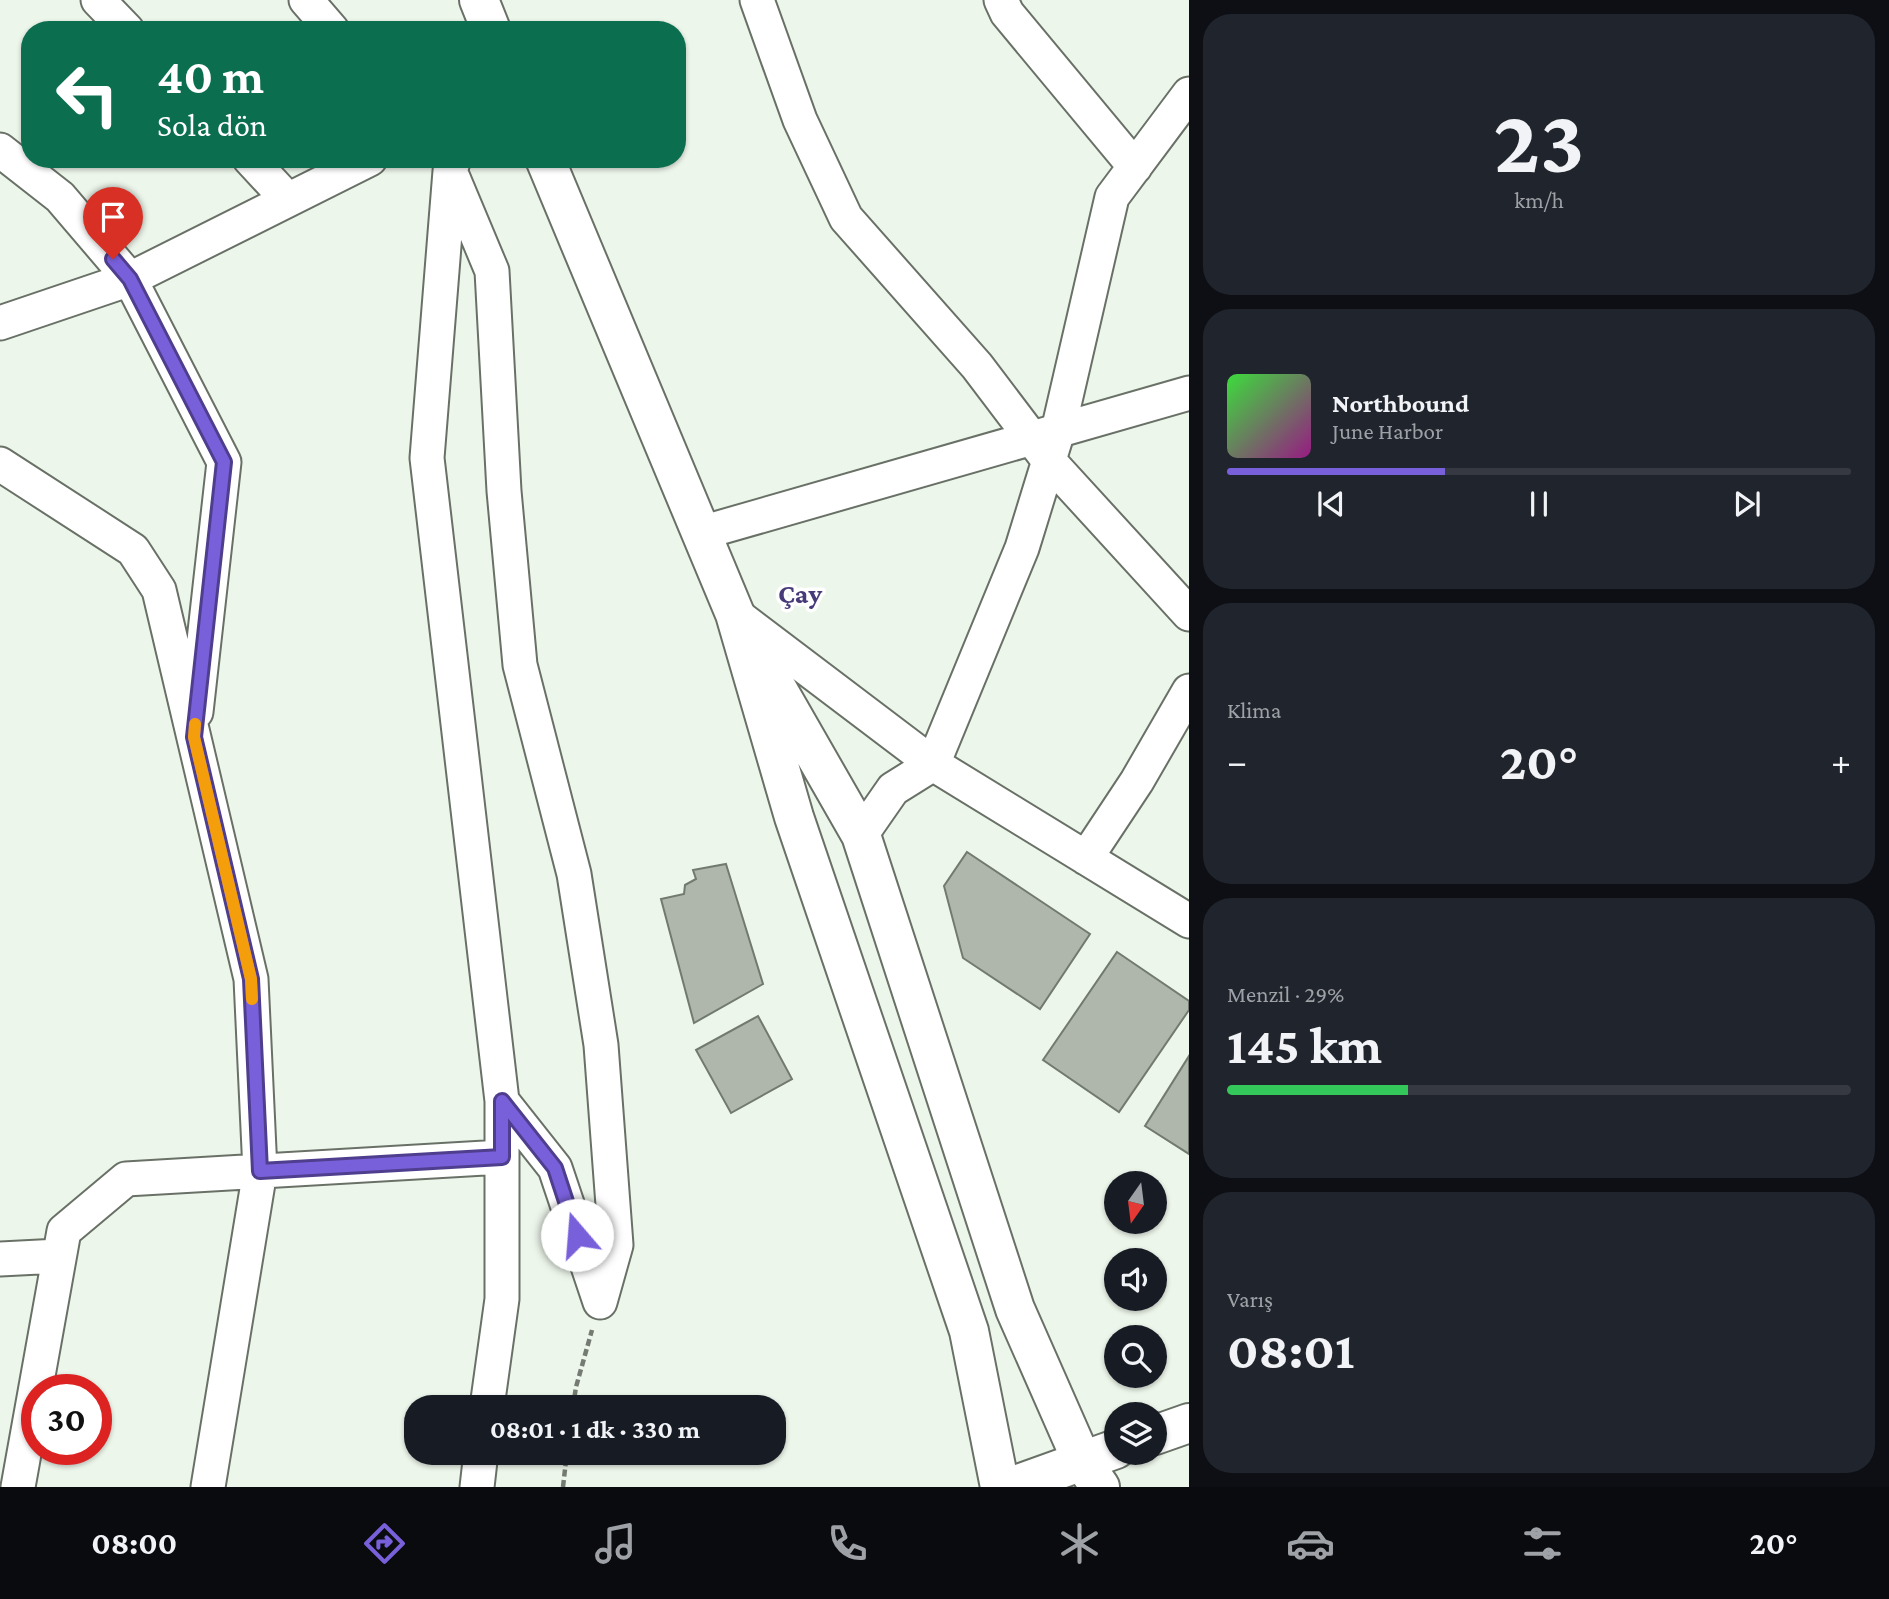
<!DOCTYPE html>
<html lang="tr">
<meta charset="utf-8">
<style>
:root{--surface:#171b24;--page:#20242c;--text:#f1f3f6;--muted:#9ea1a6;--line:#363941;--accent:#7960db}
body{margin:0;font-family:"Crimson Pro",serif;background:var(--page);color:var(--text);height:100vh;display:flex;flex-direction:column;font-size:26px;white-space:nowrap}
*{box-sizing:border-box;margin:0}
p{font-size:23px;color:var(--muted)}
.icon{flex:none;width:38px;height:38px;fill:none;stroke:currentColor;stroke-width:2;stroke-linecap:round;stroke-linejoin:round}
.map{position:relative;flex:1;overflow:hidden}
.details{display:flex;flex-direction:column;gap:14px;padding:14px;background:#0d0f14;width:700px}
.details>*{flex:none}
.top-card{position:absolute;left:21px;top:21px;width:665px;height:147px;border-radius:28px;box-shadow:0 2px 5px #0004;background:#0b6e4f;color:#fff;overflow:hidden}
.needle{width:46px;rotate:194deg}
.fabs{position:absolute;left:1104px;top:1171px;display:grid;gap:14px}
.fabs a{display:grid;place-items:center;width:63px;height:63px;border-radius:50%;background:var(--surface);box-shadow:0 2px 5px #0004;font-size:35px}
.speed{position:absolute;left:21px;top:1374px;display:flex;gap:14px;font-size:35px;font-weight:700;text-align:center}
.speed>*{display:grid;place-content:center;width:91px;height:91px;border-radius:50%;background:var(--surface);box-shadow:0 2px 5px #0004;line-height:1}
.speed .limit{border:10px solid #d22;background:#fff;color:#111}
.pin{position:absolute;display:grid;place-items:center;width:60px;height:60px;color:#fff;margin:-72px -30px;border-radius:50% 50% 50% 0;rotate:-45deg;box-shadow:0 0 7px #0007}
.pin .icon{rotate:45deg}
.me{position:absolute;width:77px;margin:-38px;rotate:342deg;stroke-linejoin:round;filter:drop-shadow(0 0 5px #0008)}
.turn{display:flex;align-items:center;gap:24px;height:147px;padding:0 21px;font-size:32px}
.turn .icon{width:91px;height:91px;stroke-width:2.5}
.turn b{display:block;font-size:49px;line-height:60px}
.big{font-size:52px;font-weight:700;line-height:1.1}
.details .tile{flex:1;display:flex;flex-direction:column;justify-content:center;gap:10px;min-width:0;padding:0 24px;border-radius:28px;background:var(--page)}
.details .dial{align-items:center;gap:0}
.dial b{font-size:91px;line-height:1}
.song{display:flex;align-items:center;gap:21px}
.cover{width:84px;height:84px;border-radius:10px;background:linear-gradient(135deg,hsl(120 70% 55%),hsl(310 70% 35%))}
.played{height:7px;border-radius:4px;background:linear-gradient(90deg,var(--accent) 35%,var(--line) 35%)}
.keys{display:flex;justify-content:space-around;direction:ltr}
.heat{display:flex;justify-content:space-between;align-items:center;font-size:38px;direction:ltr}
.charge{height:10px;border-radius:5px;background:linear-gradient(90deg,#34c759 29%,var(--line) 0)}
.trip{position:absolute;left:404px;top:1395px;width:382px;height:70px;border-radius:28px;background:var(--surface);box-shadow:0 2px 5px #0004;font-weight:700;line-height:70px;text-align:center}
.tabs{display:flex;height:112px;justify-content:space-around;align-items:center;background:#090b0e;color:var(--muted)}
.tabs .icon{width:49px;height:49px}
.tabs .active{color:var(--accent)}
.tabs b{font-size:32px;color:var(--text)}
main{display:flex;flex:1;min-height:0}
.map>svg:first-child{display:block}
.building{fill:#afb7ac;stroke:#72796f;stroke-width:2}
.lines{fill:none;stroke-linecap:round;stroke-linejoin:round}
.minor-casing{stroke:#697167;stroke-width:37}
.major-casing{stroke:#697167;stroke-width:42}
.highway-casing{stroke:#697167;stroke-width:42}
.path{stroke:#757b73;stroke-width:4.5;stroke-dasharray:7 3.5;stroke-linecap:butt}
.minor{stroke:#fff;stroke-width:33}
.major{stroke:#fff;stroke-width:38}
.highway{stroke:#fff;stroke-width:38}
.route-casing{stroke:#4f3e8e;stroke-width:18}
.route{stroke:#7960db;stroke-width:12}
.slow{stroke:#f59e0b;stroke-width:12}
.labels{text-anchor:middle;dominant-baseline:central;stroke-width:7;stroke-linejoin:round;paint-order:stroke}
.district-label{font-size:28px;font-weight:bold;fill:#463b78;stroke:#fff}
</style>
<main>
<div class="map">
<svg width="1189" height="1487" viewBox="0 0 1189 1487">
<rect width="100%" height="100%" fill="#edf6eb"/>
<path class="building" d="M967 852 1090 934 1040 1009 963 958 944 886Z
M726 864 763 984 694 1023 661 899 684 894 685 885 696 879 693 870Z
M1117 952 1189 1001V1010L1119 1112 1043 1060Z
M758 1016 792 1079 731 1113 696 1050Z
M1189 1056V1154L1145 1126Z"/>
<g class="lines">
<defs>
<path id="minor" d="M98 0 127 30
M306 0 332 30
M757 0 800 120 846 218 977 366 1049 461 1189 614
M1001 0 1007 13 1135 167
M0 150 60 197 130 279 224 462 196 712
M250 159 288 200
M454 159 450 171 427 458 502 1101V1299L487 1407
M453 178 492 271 504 491 520 665 574 874 601 1045 616 1245 600 1302
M0 323 130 279 370 159
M0 464 133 550 159 590 251 979 260 1171 208 1487
M701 533 1189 393
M735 614 933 764 1189 921
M861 835 893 789 933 764 1022 548 1058 431 1112 197 1189 94
M1086 858 1137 781 1189 691
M502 1101 555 1168 600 1302
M0 1259 59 1256
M18 1487 64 1231 126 1179 502 1157
M477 1487 481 1452"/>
<path id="major" d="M479 0 491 30
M545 159 735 614 794 817 969 1331 1000 1487
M767 671 861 835 1015 1309 1082 1461 1100 1487"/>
<path id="highway" d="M1155 1435 1189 1423
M1010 1487 1116 1449"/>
</defs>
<use href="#minor" class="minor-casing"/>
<use href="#major" class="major-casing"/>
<use href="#highway" class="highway-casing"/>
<path class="path" d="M573 1407 576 1387 592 1330
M563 1487 567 1452"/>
<use href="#minor" class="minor"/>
<use href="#major" class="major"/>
<use href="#highway" class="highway"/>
</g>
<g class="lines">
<defs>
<path id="route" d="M113 259 130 279 224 462 194 737 251 979 260 1171 502 1157V1101L555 1168 577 1235"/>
</defs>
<use href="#route" class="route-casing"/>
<use href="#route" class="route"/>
<path class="slow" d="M195 724 194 737 251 979 252 999"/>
</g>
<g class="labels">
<g class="district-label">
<text x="800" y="593">Çay</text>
</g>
</g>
</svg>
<div class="fabs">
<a><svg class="needle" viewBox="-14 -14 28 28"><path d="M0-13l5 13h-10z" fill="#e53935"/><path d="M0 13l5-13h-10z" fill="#9ea1a6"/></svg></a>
<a><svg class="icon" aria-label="sound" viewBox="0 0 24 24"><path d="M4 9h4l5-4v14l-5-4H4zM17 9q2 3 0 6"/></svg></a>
<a><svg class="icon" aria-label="search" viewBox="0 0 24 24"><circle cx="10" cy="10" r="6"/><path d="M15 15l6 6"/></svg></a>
<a><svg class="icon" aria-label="layers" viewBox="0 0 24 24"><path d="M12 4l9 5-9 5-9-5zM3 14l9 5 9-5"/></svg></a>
</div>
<div class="speed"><div class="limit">30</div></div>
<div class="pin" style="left:113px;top:259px;background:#d93025"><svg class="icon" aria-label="arrive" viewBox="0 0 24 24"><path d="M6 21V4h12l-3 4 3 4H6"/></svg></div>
<svg class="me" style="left:577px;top:1235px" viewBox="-20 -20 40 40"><circle r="19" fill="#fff"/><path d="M0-13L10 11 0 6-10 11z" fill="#7960db"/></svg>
<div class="trip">08:01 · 1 dk · 330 m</div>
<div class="top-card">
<div class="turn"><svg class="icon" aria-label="left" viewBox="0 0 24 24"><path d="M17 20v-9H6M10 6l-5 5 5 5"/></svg><div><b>40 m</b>Sola dön</div></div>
</div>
</div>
<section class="details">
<div class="tile dial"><b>23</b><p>km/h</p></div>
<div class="tile">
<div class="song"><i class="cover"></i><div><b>Northbound</b><p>June Harbor</p></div></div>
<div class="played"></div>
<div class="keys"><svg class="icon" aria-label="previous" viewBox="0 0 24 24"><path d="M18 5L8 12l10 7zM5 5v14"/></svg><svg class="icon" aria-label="pause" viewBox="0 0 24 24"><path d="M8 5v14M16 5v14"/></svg><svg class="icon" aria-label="next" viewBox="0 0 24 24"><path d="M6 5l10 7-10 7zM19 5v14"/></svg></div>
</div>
<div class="tile"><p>Klima</p>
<div class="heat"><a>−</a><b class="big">20°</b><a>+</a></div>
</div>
<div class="tile"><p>Menzil · 29%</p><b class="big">145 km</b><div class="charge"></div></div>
<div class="tile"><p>Varış</p><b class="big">08:01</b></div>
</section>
</main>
<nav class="tabs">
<b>08:00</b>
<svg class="icon active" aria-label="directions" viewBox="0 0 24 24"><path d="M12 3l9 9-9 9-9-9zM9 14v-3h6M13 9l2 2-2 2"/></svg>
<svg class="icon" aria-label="music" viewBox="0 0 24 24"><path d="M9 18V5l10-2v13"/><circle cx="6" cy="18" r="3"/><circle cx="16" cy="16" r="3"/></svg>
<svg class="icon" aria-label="phone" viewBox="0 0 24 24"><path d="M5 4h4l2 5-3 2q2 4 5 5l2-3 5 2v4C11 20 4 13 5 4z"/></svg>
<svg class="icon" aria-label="climate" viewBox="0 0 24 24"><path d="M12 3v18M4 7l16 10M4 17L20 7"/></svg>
<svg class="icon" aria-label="car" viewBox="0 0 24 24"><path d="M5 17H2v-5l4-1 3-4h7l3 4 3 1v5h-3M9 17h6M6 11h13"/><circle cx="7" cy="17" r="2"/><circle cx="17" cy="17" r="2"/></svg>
<svg class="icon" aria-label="filters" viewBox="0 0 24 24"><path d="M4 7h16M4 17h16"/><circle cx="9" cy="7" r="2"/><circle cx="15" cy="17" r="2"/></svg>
<b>20°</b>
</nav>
